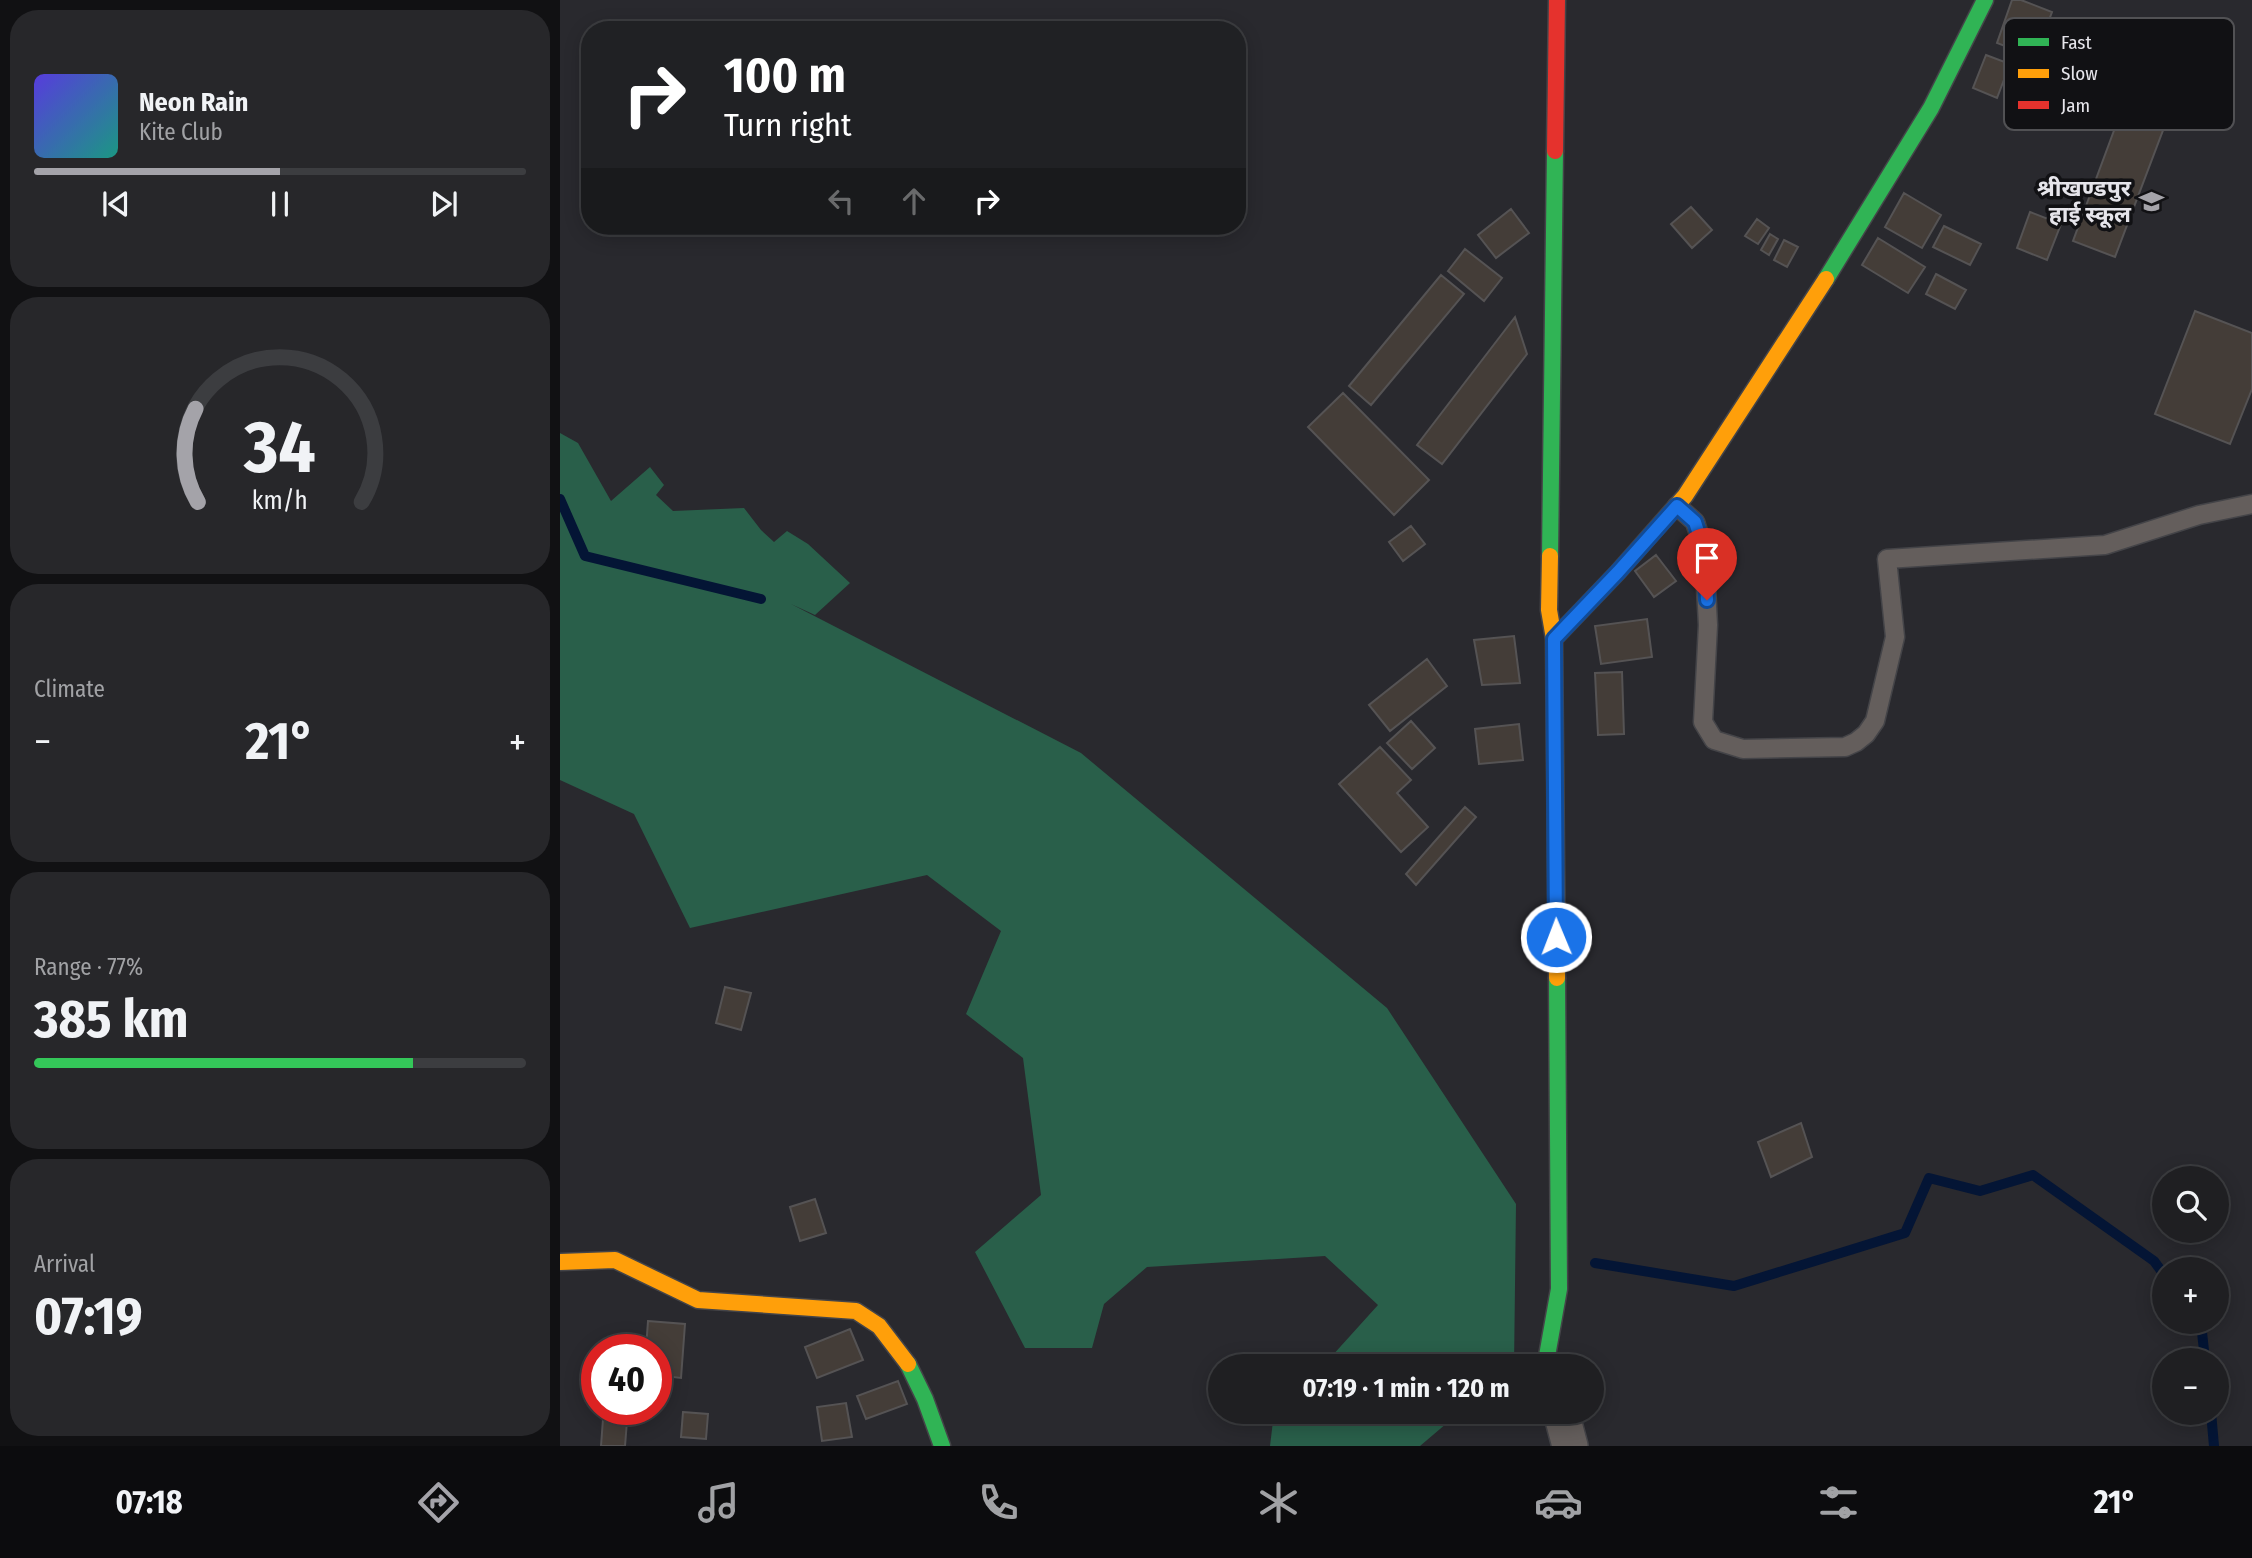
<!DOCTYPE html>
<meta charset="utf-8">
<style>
:root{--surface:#1f1f22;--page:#27272a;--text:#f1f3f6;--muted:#a1a2a5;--line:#3c3d40;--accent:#a4a3a9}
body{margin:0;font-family:"Fira Sans Condensed","Noto Sans Devanagari",sans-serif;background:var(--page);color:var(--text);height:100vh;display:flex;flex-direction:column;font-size:26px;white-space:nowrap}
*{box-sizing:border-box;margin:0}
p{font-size:23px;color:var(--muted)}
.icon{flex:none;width:38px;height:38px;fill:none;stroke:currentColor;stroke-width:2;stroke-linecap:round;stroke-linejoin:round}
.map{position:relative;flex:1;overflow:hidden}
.drawer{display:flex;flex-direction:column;gap:10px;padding:10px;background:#111113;width:560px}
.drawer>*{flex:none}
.guide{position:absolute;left:21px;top:21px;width:665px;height:214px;border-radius:28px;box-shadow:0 4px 18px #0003,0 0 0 2px var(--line);background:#202124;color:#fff;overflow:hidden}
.controls{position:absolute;left:1592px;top:1166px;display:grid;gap:14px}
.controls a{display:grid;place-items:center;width:77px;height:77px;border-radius:50%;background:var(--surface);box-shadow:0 4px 18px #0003,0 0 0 2px var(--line);font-size:35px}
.speed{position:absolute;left:21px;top:1334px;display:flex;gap:14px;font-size:35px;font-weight:700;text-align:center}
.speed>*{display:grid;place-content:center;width:91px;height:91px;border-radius:50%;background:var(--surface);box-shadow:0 4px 18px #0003,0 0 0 2px var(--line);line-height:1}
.speed .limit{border:10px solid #d22;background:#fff;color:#111}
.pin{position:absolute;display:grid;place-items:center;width:60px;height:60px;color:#fff;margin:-72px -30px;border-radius:50% 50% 50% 0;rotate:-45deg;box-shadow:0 0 7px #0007}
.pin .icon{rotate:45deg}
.me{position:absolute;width:77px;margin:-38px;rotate:359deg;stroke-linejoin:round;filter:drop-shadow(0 0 5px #0008)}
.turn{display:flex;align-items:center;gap:24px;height:147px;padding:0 28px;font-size:32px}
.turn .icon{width:91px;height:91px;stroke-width:2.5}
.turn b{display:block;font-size:49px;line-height:60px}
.lanes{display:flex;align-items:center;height:66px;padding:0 28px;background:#0003;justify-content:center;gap:35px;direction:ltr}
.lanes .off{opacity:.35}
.big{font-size:52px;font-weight:700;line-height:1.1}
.drawer .tile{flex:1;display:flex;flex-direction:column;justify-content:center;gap:10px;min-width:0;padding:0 24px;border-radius:28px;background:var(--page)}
.drawer .dial{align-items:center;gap:0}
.dial svg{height:182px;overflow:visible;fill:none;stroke:var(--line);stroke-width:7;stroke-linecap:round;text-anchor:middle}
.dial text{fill:var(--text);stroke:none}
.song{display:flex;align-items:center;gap:21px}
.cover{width:84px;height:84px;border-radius:10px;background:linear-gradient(135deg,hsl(250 70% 55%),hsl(170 70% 35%))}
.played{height:7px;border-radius:4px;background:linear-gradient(90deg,var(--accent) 50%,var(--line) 50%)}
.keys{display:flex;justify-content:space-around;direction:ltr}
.heat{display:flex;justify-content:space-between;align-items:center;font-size:38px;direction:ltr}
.charge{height:10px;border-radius:5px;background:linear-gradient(90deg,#34c759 77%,var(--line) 0)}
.trip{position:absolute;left:648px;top:1354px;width:396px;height:70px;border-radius:35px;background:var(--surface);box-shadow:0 4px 18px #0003,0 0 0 2px var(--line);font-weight:700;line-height:70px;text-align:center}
.tabs{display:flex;height:112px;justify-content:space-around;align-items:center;background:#0c0c0e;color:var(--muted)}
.tabs .icon{width:49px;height:49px}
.tabs .active{color:var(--accent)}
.tabs b{font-size:32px;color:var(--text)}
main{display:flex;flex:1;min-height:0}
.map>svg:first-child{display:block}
.forest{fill:#295f4a}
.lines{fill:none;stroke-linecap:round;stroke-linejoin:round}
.stream{stroke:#041535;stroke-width:10}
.building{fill:#443d38;stroke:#555354;stroke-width:2}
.lane-casing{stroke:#444448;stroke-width:21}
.street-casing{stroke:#444448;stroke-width:38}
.fast-casing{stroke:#444448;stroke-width:19}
.slow-casing{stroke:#444448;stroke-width:19}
.jam-casing{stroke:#444448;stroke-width:19}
.lane{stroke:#645e5c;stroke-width:18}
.street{stroke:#645e5c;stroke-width:35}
.fast{stroke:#30b455;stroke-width:16}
.slow{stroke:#ff9f0a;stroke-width:16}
.jam{stroke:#e5322d;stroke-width:16}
.route-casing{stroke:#114b97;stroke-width:18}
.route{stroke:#1a73e8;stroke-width:12}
.labels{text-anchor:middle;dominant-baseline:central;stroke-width:7;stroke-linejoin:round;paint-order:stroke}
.poi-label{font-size:23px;font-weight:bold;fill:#e6e5eb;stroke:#111114;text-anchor:end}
.key{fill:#111114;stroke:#515154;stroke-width:2}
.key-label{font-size:19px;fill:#e6e5eb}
</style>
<main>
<section class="drawer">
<div class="tile">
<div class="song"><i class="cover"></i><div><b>Neon Rain</b><p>Kite Club</p></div></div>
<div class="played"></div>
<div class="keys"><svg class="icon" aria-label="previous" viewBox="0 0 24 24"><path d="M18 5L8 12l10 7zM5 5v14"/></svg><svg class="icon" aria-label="pause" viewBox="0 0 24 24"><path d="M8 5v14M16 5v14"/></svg><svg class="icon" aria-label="next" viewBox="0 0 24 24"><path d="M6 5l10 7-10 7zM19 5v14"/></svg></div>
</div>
<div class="tile dial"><svg viewBox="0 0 100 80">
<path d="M14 69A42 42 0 1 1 86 69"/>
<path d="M14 69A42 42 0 0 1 13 28" stroke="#a4a3a9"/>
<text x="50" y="56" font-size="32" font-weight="700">34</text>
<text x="50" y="72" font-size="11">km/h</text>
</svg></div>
<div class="tile"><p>Climate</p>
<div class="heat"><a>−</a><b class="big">21°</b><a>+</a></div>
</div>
<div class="tile"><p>Range · 77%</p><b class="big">385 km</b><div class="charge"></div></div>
<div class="tile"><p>Arrival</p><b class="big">07:19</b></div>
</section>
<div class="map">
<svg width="1692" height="1446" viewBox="0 0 1692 1446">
<rect width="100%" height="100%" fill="#29292e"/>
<path class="forest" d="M0 433 18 443 51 501 90 467 104 485 96 495 113 511 184 508 201 530 214 542 227 531 248 544 290 583 255 615 231 604 521 753 827 1008 956 1204 954 1367H762L818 1305 765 1256 587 1267 544 1304 532 1348H465L415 1252 481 1195 463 1058 406 1014 441 931 367 875 130 928 74 814 0 780Z
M721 1412H900L860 1446H710L713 1421Z"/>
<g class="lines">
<path class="stream" d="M0 499 25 556 201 599
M1035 1263 1174 1286 1345 1233 1369 1178 1420 1191 1473 1175 1594 1261 1605 1276
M1635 1321 1642 1332 1645 1360
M1651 1412 1654 1446"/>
</g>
<path class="building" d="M1452 0H1461L1492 12 1483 36 1498 42 1489 63 1437 43Z
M1426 55 1450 64 1437 98 1413 88Z
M1562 109 1605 125 1555 257 1513 241Z
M1344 193 1381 215 1362 248 1325 227Z
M1131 207 1152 230 1132 248 1111 224Z
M951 209 969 233 936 258 918 235Z
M1470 212 1501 224 1487 260 1457 248Z
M1197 219 1209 228 1198 244 1185 236Z
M1384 226 1421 244 1410 265 1373 247Z
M1210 234 1218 239 1209 255 1201 250Z
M1318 238 1365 267 1348 293 1302 265Z
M1224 240 1238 247 1227 267 1214 260Z
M905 249 942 278 924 301 888 271Z
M1376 274 1406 290 1395 309 1366 294Z
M881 275 904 294 811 405 789 386Z
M1635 311 1692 333V389L1670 444 1595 414Z
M955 317 967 354 882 464 857 445Z
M783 393 869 480 834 515 748 427Z
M851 526 865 544 843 561 829 542Z
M1096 555 1116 581 1094 597 1075 571Z
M1087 619 1092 657 1041 664 1035 626Z
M954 636 960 683 922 685 914 640Z
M867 659 887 686 830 731 809 705Z
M1062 672 1064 734 1038 735 1035 673Z
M851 721 875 748 852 769 827 743Z
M959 724 963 760 919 764 915 729Z
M820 747 851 780 837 793 868 827 841 852 779 784Z
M905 807 916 817 856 885 846 874Z
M165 987 191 993 181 1030 156 1023Z
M1241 1123 1252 1157 1211 1177 1198 1142Z
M255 1199 266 1233 240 1241 230 1207Z
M88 1321 125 1324 121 1378 96 1375V1349H86Z
M290 1329 303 1360 257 1378 245 1347Z
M338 1381 347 1404 306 1419 297 1396Z
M286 1403 292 1437 262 1441 257 1407Z
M123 1412 148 1414 146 1439 121 1437Z
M43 1419 67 1421 65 1446H41Z"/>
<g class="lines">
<defs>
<path id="lane" d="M1117 506 1135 522 1144 550 1148 625 1143 722 1154 740 1183 749 1285 747 1296 742 1306 734 1315 721 1335 637 1327 559 1545 545 1639 515 1692 504"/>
<path id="street" d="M1001 1412 1010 1446"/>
<path id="fast" d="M1266 279 1371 108 1425 0
M990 556 995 151
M348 1364 365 1399 382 1446
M989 1367 987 1356 999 1289 997 978"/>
<path id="slow" d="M990 556 989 610 994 639 997 978
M994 639 1058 572 1125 496 1266 279
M0 1262 55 1260 138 1300 296 1311 319 1326 348 1364"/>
<path id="jam" d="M995 151 997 0"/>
</defs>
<use href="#lane" class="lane-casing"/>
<use href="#street" class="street-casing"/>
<use href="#fast" class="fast-casing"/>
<use href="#slow" class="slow-casing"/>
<use href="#jam" class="jam-casing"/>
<use href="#lane" class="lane"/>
<use href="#street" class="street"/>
<use href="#fast" class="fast"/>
<use href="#slow" class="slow"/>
<use href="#jam" class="jam"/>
</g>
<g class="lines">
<defs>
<path id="route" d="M996 937 994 639 1058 572 1117 506 1135 522 1144 550 1147 600"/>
</defs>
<use href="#route" class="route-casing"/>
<use href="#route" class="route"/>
</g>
<defs>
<symbol id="school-bare" viewBox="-9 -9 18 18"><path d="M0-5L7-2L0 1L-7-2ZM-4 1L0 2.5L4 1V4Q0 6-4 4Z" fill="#a4a3a9" stroke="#111114" stroke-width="2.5" paint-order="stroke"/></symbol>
</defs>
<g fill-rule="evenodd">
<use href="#school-bare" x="1574" y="184" width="35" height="35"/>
</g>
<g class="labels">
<g class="poi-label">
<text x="1571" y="188">श्रीखण्डपुर<tspan x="1571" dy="26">हाई स्कूल</tspan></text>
</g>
</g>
<rect x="1444" y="18" width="230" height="112" rx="10" class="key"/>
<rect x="1458" y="38" width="31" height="8" fill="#30b455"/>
<rect x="1458" y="69" width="31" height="9" fill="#ff9f0a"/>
<rect x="1458" y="101" width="31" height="8" fill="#e5322d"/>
<g class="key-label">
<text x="1501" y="49">Fast</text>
<text x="1501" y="80">Slow</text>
<text x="1501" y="112">Jam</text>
</g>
</svg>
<div class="controls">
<a><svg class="icon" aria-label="search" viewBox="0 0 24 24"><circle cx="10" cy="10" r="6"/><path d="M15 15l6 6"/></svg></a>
<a>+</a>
<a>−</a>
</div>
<div class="speed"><div class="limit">40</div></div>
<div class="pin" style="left:1147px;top:600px;background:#d93025"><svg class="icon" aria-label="arrive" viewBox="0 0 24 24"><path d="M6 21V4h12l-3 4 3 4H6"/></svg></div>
<svg class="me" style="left:996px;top:937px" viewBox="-20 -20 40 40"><circle r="17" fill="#1a73e8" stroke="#fff" stroke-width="3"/><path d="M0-11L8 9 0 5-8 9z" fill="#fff"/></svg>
<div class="trip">07:19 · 1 min · 120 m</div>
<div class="guide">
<div class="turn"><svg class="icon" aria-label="right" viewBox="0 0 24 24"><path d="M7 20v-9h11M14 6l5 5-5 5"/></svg><div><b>100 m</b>Turn right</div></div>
<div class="lanes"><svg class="icon off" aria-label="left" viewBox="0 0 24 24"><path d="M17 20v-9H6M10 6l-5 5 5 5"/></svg><svg class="icon off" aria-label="ahead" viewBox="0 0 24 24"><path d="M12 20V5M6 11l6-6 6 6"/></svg><svg class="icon" aria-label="right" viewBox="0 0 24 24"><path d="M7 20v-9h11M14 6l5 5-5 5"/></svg></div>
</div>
</div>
</main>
<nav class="tabs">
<b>07:18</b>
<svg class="icon active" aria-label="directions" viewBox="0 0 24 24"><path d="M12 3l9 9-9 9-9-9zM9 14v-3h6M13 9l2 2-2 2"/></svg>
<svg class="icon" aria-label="music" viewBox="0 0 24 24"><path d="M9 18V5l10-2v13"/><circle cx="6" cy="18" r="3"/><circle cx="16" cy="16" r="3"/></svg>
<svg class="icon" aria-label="phone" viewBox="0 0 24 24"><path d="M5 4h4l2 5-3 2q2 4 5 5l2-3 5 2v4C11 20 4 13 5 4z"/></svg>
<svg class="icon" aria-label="climate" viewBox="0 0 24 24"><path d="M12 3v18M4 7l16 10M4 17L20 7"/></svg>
<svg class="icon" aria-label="car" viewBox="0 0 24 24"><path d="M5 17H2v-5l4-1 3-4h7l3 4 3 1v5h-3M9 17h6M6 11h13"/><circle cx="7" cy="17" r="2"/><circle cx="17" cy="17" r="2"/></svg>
<svg class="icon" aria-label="filters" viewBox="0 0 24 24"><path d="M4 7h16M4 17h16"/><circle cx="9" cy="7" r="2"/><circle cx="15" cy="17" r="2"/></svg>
<b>21°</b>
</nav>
